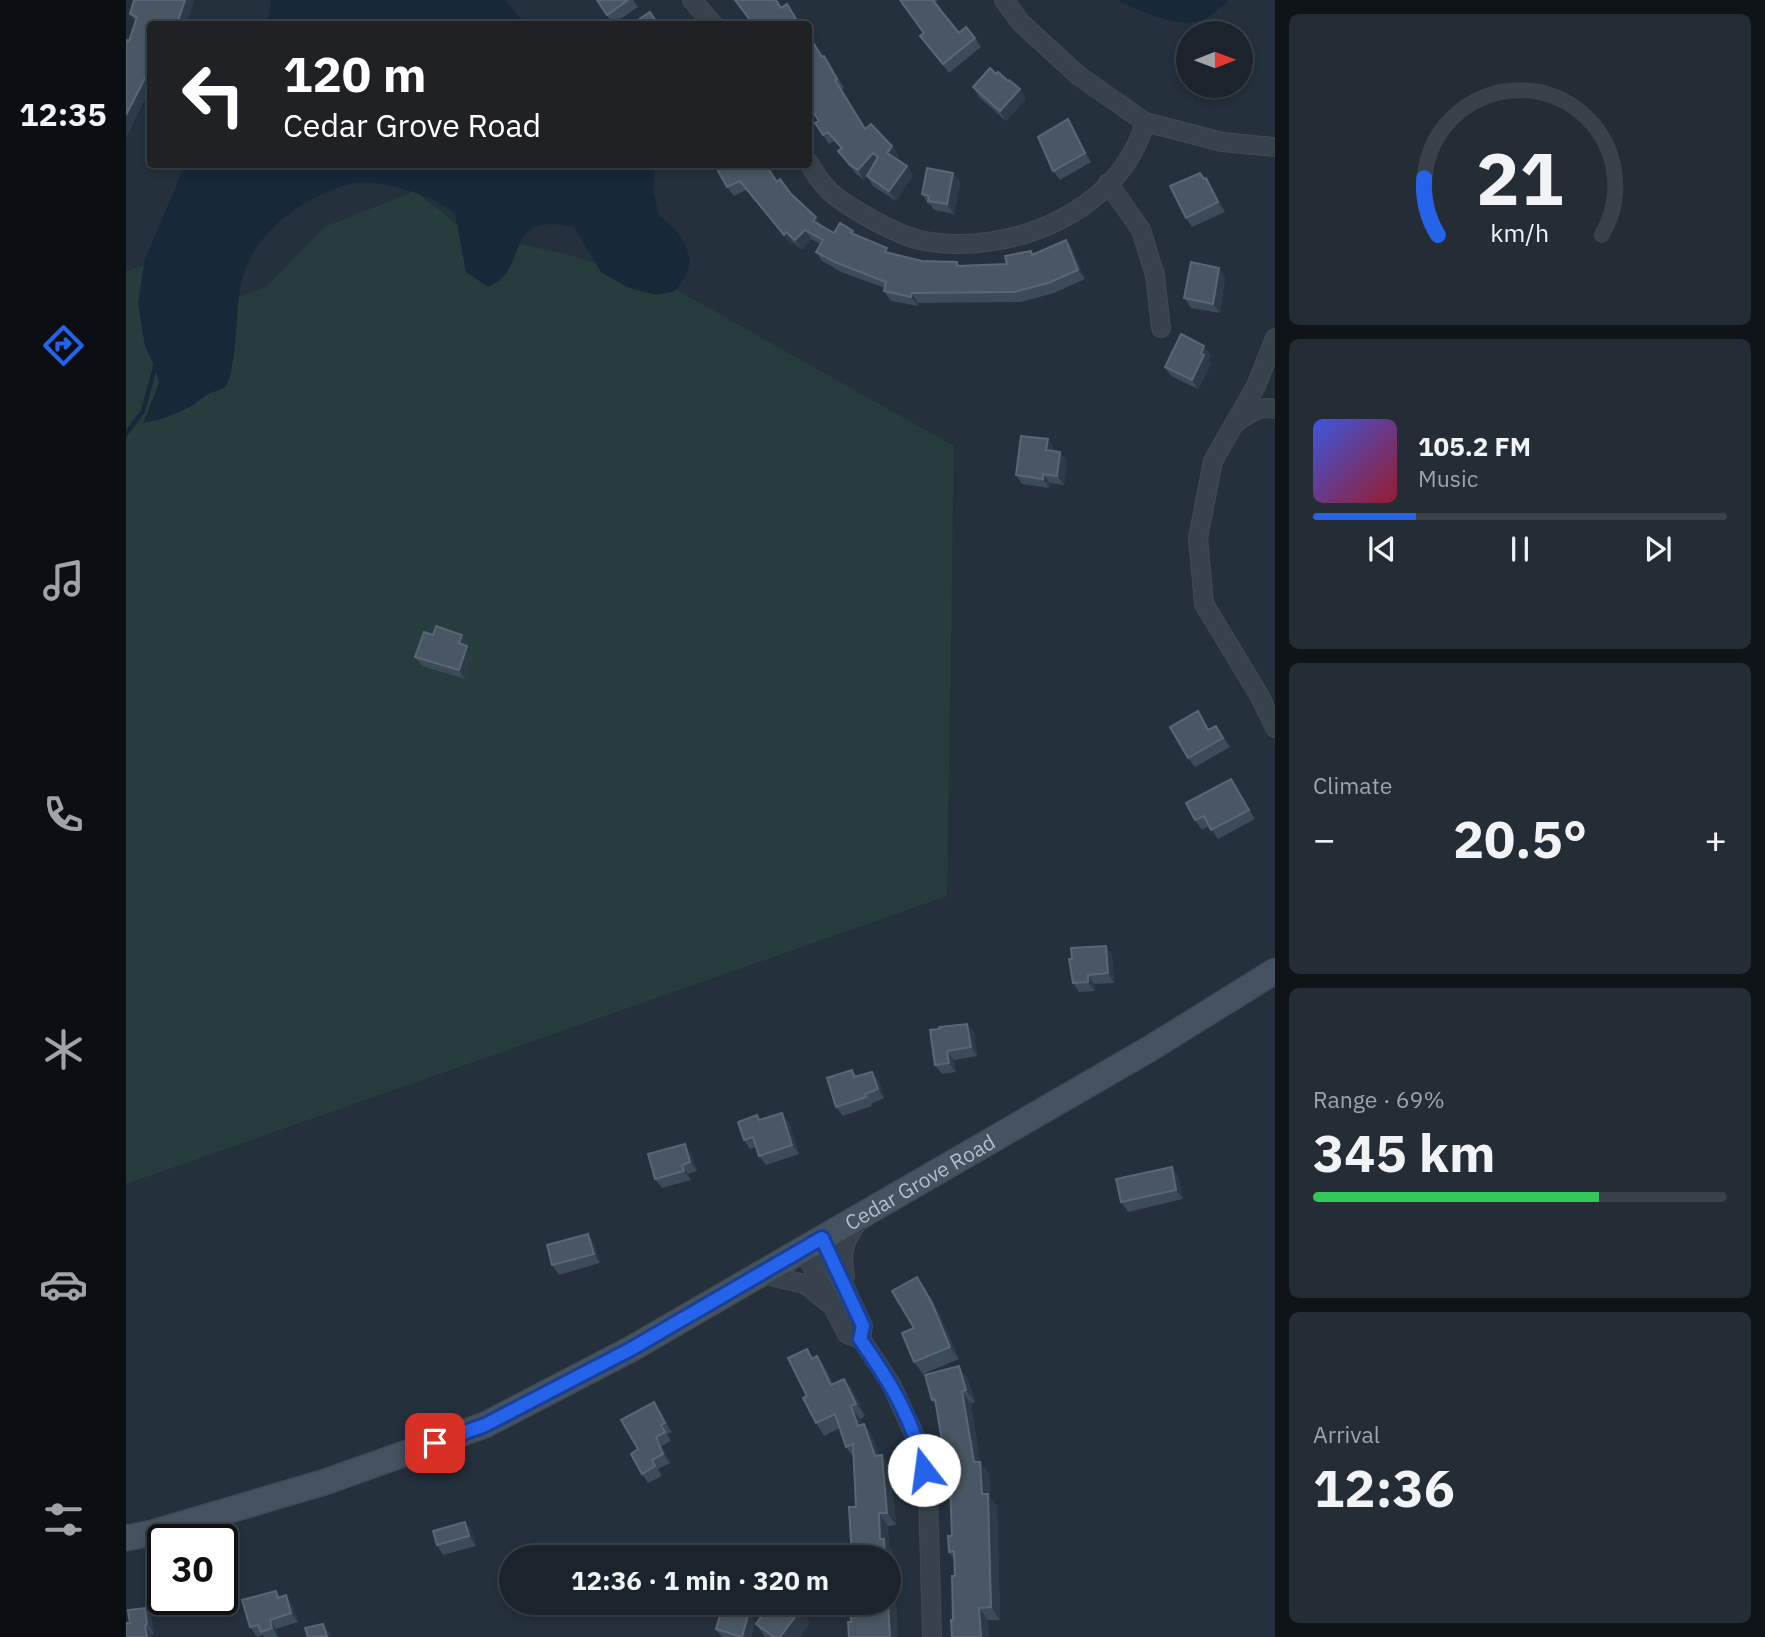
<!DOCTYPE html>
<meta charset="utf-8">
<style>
:root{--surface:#1b242d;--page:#242c35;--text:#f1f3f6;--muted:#a0a4aa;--line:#394149;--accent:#2563eb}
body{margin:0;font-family:"IBM Plex Sans",sans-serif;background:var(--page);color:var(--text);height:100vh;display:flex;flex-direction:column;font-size:26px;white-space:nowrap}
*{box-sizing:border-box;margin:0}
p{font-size:23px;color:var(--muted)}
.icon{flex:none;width:38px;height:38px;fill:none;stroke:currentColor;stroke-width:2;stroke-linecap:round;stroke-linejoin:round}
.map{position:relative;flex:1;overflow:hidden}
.sheet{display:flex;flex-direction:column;gap:14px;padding:14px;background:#0f1419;width:490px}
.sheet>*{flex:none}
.banner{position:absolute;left:21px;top:21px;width:665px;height:147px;border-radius:7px;box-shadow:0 4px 10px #0003,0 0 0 2px var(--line);background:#202124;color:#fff;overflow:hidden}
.needle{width:46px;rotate:89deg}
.controls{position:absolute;left:1050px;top:21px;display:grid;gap:14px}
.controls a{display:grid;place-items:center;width:77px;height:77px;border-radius:50%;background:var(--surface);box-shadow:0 4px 10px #0003,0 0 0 2px var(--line);font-size:35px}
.speed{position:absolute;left:21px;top:1524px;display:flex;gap:14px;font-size:35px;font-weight:700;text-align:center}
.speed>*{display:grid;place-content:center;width:91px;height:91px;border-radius:50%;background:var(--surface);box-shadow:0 4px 10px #0003,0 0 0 2px var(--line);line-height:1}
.speed .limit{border:4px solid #111;border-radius:10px;background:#fff;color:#111}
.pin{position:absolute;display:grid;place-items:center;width:60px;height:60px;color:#fff;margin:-30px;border-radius:14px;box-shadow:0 4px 10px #0006}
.me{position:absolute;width:77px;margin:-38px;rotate:345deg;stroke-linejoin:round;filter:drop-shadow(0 0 5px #0008)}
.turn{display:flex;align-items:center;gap:24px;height:147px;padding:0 21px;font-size:32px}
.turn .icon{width:91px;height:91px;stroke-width:2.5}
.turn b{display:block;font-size:49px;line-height:60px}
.big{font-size:52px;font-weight:800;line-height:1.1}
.sheet .card{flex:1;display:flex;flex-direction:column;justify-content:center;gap:10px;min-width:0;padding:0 24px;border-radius:10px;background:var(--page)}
.sheet .dial{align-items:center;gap:0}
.dial svg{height:182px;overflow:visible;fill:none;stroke:var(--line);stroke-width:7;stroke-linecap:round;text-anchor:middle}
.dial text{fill:var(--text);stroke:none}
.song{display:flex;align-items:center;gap:21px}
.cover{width:84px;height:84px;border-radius:10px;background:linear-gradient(135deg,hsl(230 70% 55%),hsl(350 70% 35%))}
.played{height:7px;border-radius:4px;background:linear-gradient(90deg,var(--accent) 25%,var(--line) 25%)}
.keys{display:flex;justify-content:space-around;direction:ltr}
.heat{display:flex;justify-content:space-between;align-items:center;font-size:38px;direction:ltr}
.charge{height:10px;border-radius:5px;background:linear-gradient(90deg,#34c759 69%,var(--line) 0)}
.trip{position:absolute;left:373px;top:1545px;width:402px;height:70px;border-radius:35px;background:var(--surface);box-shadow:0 4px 10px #0003,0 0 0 2px var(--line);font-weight:800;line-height:70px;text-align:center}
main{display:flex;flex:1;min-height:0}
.menu{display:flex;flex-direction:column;width:126px;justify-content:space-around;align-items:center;background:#0b0e12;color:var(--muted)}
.menu .icon{width:49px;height:49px}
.menu .selected{color:var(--accent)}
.menu b{font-size:32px;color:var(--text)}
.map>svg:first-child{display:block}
.green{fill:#263c3d}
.water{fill:#172839}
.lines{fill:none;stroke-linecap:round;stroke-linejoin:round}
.stream{stroke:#172839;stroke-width:4.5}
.minor-casing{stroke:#404b55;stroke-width:20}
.secondary-casing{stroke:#404b55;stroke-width:27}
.minor{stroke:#37424c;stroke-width:18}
.secondary{stroke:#45525f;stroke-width:24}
.wall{fill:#3c4b58}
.shaded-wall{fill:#2d3b48}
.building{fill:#495764;stroke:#596774;stroke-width:2}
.route-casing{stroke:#184099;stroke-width:18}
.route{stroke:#2563eb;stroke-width:12}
.labels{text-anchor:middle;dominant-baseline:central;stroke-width:7;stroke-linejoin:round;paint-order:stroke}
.street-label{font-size:21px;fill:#b3bdc7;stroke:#1d2731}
</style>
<main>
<nav class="menu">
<b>12:35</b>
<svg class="icon selected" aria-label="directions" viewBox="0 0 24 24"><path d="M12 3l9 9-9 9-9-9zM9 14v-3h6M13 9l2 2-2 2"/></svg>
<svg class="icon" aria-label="music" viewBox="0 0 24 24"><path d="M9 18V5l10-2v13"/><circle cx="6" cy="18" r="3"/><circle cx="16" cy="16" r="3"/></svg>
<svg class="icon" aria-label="phone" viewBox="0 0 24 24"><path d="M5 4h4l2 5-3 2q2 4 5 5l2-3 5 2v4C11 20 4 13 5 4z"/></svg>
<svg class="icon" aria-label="climate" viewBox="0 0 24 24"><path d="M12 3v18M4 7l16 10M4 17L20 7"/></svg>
<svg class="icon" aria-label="car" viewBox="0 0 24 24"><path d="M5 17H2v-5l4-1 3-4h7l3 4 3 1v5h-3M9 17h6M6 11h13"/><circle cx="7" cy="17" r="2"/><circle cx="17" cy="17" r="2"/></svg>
<svg class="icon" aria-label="filters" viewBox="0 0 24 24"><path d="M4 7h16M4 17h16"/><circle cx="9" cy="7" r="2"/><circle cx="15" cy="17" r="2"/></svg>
</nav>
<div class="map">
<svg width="1149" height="1637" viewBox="0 0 1149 1637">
<rect width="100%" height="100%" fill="#24303c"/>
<path class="green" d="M289 191 340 232 440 254 542 285 828 446 821 896 0 1184V271L24 264 76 312 141 286 198 227Z"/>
<path class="water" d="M145 0H379L399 24H141Z
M992 0H1102C1096 7 1085 17 1076 20 1055 29 1011 11 992 0Z
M59 165H529L527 189 533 216C549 228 570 249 561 272 558 278 553 285 549 291L530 295 501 287 475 272 448 227C374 210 406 268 362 287L340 272 329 213C307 196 253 177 224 184 176 197 127 232 115 283 110 305 111 373 99 387 95 390 89 391 84 393 78 396 73 401 67 405 51 414 35 420 17 423L33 383 29 367 19 346 12 303 19 259Z"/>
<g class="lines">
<path class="stream" d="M0 434 17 411 29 367"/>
<defs>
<path id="minor" d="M566 0 587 24
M878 0 895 23 953 76 1019 122 1096 142 1149 147
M682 162C687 169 691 177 697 184 711 203 771 235 794 240 881 258 994 213 1019 122
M982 183 1015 230 1029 275 1035 328
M1149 338 1130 386 1087 461 1072 538 1078 604 1133 695 1149 728
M1111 422C1122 414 1135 405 1149 409
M696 1239 737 1326 735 1339
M677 1249 721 1334 735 1339 765 1384 794 1447 802 1493 806 1637
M635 1274 679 1284 701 1302
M719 1276C714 1249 719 1240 734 1218"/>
<g id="secondary">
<path id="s1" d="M0 1538 26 1533 199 1482 359 1425 505 1349 1025 1048 1149 971"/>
</g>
</defs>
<use href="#minor" class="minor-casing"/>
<use href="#secondary" class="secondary-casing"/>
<use href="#minor" class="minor"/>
<use href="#secondary" class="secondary"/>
</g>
<path class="wall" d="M8 0H67L68 2 24 24V88L0 138V42L3 41 10 22 4 14Z
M471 0H507L512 7 487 24Z
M773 0H812L810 2 815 9V10L833 33 849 38 855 47 823 73 794 36 797 33Z
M682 33 697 57 698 56 704 65 718 88 716 90 739 129 766 146 772 155 770 159 787 175 770 201 747 186 741 176 738 180 730 174 712 151 715 149 708 141 703 144 697 135 693 121 686 109 682 111Z
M847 87 900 99 880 121 853 97Z
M948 129 965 162 934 180 927 171Z
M590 164H644L641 167 651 182 665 194 696 227 708 233 730 235 765 254 796 261 831 262 834 266 881 264 905 251 907 254 940 240 946 249 959 279 928 293 895 302 792 303V306L765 301 758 291 759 288 715 272 696 261 690 252 694 244 685 239 676 250 667 242 665 244 620 190 608 196 601 187 593 170Z
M827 173 834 183 828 214 808 210 804 204H802L796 194Z
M1080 178 1086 187 1099 212 1066 227 1060 218 1078 179Z
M1099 277 1094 313 1065 308 1058 298Z
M1085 355 1082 360 1085 364 1072 389 1045 376 1039 367Z
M922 439 928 449V451L934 452 941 461 938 485 924 483 923 488 896 484 890 475Z
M307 635H336L342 644V647L348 656 339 679 296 666 289 657Z
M1078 720 1083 730 1090 726 1104 747 1069 767 1062 758Z
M1105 779 1129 819 1092 839 1083 826 1076 830 1069 820Z
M986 955 988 983 968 984 969 991 953 992 947 983Z
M841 1024 848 1033 851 1056 828 1060 830 1072 816 1074 809 1065Z
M726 1070 731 1076 746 1072 753 1081 758 1098 745 1104 746 1106 717 1116 710 1107Z
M631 1115 634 1120 663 1122 673 1154 640 1165 633 1156 630 1147 624 1149 618 1140Z
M565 1153 571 1171 562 1174 565 1180 536 1188 529 1179Z
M1046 1167 1052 1176 1057 1199 1002 1212 995 1202Z
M468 1243 474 1263 433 1275 426 1265Z
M799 1289 814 1315 833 1359 797 1374 788 1362V1328Z
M681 1349 687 1358 691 1356 700 1369 707 1384 718 1379 727 1391 739 1416 734 1419 736 1425 738 1424 747 1437 753 1456 756 1455 765 1468 770 1525 762 1526 763 1546 767 1552 772 1637H723L722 1622H725L724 1603H763V1558H726L723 1507H730L728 1458 720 1447 714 1428 698 1436 690 1423 677 1398 681 1396 662 1358Z
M841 1378 849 1402 845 1403 854 1462 863 1474 864 1497 871 1506 874 1620H827L828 1559 823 1552 826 1536 825 1491 820 1485 818 1444 816 1441 810 1404 806 1400Z
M528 1402 546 1432 541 1434 545 1441 536 1446 544 1463 532 1469 536 1476 522 1483 516 1474Z
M346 1531 350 1546 317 1555 311 1545Z
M160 1595 166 1604 172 1622 150 1629 152 1637H138L137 1635 131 1637 124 1627 154 1597Z
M19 1608 25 1617 28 1634H26V1637H0L4 1623Z
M629 1622 625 1637H596L590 1629Z
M684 1622 674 1637H639L630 1624Z"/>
<path class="shaded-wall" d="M59 0H67L68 2 60 24H51Z
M20 76 24 82V88L0 138V115Z
M894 89 900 99 880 121 874 111Z
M942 119 948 129 965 162 959 153Z
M766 146 772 155 767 163 761 153Z
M747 153 754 162 738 180 732 170Z
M781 166 787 175 770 201 763 191Z
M827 173 834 183 828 214 821 204Z
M1080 178 1086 187 1099 212 1092 202Z
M690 217 697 226 693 230 687 221Z
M679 230 685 239 676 250 669 240Z
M660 232 667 242 665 244 658 235Z
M940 240 946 249 959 279 952 270Z
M1093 268 1099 277 1094 313 1087 304Z
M786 293 792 303V306L785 297Z
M1078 346 1085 355 1082 360 1085 364 1072 389 1066 380 1075 353Z
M922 439 928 449 927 459 920 450Z
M934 452 941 461 938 485 931 476Z
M917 474 924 483 923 488 917 479Z
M336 635 342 644V647L348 656 339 679 333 670V643Z
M1105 779 1111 788 1129 819 1123 810Z
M980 946 986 955 988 983 982 973Z
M962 975 968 984 969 991 962 982Z
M841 1024 848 1033 851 1056 845 1047Z
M821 1051 828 1060 830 1072 823 1063Z
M746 1072 753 1081 758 1098 752 1089Z
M656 1113 663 1122 673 1154 666 1145Z
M559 1144 565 1153 571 1171 564 1162Z
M556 1165 562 1174 565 1180 558 1171Z
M1046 1167 1052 1176 1057 1199 1050 1190Z
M462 1234 468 1243 474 1263 468 1254Z
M791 1277 814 1315 833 1359 824 1347Z
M691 1356 700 1369 714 1397 705 1385Z
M833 1366 841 1378 849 1402 840 1390Z
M718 1379 727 1391 739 1416 730 1404Z
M836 1391 845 1403 854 1462 863 1474 864 1497 871 1506 874 1620 865 1607 856 1494 848 1462Z
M528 1402 534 1411 546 1432 539 1423Z
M725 1406 734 1419 741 1439 732 1426Z
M738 1424 747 1437 757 1468 756 1455 765 1468 770 1525 761 1513 749 1456Z
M530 1437 536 1446 544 1463 537 1454Z
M753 1513 762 1526 763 1546 767 1552 772 1637H764L762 1603 763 1558H759L754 1539Z
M339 1522 346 1531 350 1546 343 1536Z
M160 1595 166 1604 172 1622 165 1613Z
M19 1608 25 1617 28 1634 21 1624Z
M853 1608 862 1620 863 1637H855Z
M675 1609 684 1622 674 1637H654Z
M623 1612 629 1622 625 1637H616Z
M144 1620 150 1629 152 1637 146 1628Z
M197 1624 204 1633 205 1637 201 1636Z
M19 1625 26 1634V1637H21Z"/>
<path class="building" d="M8 0H59L51 24H24V77L20 76 0 115V42L1 40 3 41 11 17 4 14Z
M471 0H502L481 15Z
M609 0H650L655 8 661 4 673 24 675 22 677 24H627Z
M774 0H809L807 1 833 33 840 27 849 38 817 64 794 36 798 33Z
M524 12 532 24H506Z
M682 34 696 57 698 56 711 79 709 80 739 129 745 124 766 146 761 153 781 166 763 191 741 176 752 157 747 153 732 170 724 165 712 151 716 148 702 132 697 135 689 123 693 121 682 104Z
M864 68 870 74 872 72 882 81 883 80 894 89 874 111 847 87Z
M942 119 959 153 927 171 912 137Z
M590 164H639L651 182 654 179 665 194 690 217 687 221 708 233 714 223 727 231 725 233 761 248 759 252 796 261 831 262V266L881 264 879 256 905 251 906 255 940 240 952 270 922 283 888 292 786 293 785 297 758 291 760 282 709 262 690 252 697 240 679 230 669 240 660 232 658 235 614 181 601 187 592 171 593 170Z
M801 168 827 173 821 204 802 201 803 196 796 194Z
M1074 173 1078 179 1080 178 1092 202 1060 218 1044 186Z
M1065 262 1093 268 1087 304 1058 298Z
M1055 334 1078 346 1075 353 1078 355 1066 380 1039 367Z
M895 436 922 439 920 450 934 452 931 476 917 474V479L890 475Z
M310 626 336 635 333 643 341 646 333 670 289 657 298 632 307 635Z
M1072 711 1082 730 1090 726 1097 738 1062 758 1044 727Z
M1105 779 1123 810 1085 830 1078 816 1069 820 1060 803Z
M980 946 982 973 962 975V982L947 983 943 959H946L945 948Z
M841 1024 845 1047 821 1051 823 1063 809 1065 804 1030 814 1029 813 1027Z
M726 1070 728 1077 746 1072 752 1089 739 1094 740 1097 710 1107 701 1078Z
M656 1113 666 1145 633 1156 627 1137 618 1140 612 1122 631 1115 633 1120Z
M559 1144 564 1162 556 1165 558 1171 529 1179 522 1154Z
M1046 1167 1050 1190 995 1202 990 1179Z
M462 1234 468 1254 426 1265 421 1245Z
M791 1277 806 1303 824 1347 788 1362 776 1333 788 1328 766 1291Z
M681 1349 686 1359 691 1356 705 1385 718 1379 730 1404 725 1406 732 1426 738 1424 749 1456 756 1455 761 1513H753L754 1539H758L759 1558H726L723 1507H730L727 1444 720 1447 709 1414 690 1423 677 1398 681 1396 662 1358Z
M833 1366 840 1390 836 1391 848 1462H854L856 1494H862L865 1607 853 1608 855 1637H826L825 1620H827L826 1576H829L828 1551 823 1552 822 1536H826L824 1485H820L818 1441H816L809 1399 806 1400 799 1375Z
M528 1402 539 1423 535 1425 539 1432 530 1437 537 1454 526 1460 529 1466 516 1474 505 1454 512 1449 495 1420Z
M339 1522 343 1536 311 1545 307 1531Z
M150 1591 152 1598 160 1595 165 1613 144 1620 146 1628 135 1632 132 1625 124 1627 116 1600Z
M645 1603H667L675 1609 654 1637H648L630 1624Z
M724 1603H762L764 1637H723L722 1622H725Z
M597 1605 623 1612 616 1637 590 1629Z
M19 1608 21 1624 19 1625 21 1637H0V1623H4L2 1610Z
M197 1624 201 1636 182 1637 179 1628Z"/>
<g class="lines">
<defs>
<path id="route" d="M309 1443 359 1425 505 1349 696 1238 737 1326 734 1339C762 1379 789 1421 798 1470"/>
</defs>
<use href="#route" class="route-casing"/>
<use href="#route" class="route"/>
</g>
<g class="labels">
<g class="street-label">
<text stroke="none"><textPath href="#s1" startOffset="875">Cedar Grove Road</textPath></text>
</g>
</g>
</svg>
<div class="controls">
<a><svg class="needle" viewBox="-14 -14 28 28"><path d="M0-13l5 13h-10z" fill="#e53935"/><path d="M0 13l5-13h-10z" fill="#a0a4aa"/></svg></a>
</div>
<div class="speed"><div class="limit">30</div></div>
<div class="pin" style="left:309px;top:1443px;background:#d93025"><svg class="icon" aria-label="arrive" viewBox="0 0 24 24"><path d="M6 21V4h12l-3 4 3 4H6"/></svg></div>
<svg class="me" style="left:798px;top:1470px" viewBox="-20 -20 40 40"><circle r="19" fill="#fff"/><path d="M0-13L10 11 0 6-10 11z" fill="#2563eb"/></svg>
<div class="trip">12:36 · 1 min · 320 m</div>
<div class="banner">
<div class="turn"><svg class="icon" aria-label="left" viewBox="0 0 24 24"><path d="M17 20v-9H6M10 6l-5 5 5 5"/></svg><div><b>120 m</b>Cedar Grove Road</div></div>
</div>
</div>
<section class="sheet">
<div class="card dial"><svg viewBox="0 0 100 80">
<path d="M14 69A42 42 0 1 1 86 69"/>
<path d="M14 69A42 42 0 0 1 8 44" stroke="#2563eb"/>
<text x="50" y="56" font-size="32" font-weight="700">21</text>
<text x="50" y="72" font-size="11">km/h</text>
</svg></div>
<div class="card">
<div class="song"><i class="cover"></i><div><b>105.2 FM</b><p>Music</p></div></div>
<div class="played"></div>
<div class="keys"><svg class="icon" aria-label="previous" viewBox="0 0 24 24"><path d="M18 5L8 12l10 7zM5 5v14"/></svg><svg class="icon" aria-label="pause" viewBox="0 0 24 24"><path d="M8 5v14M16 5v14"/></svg><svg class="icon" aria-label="next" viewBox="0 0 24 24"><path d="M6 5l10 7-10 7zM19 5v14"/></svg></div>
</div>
<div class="card"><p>Climate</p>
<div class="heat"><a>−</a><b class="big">20.5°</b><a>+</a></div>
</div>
<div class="card"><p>Range · 69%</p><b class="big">345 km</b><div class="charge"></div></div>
<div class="card"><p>Arrival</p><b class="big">12:36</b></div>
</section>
</main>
